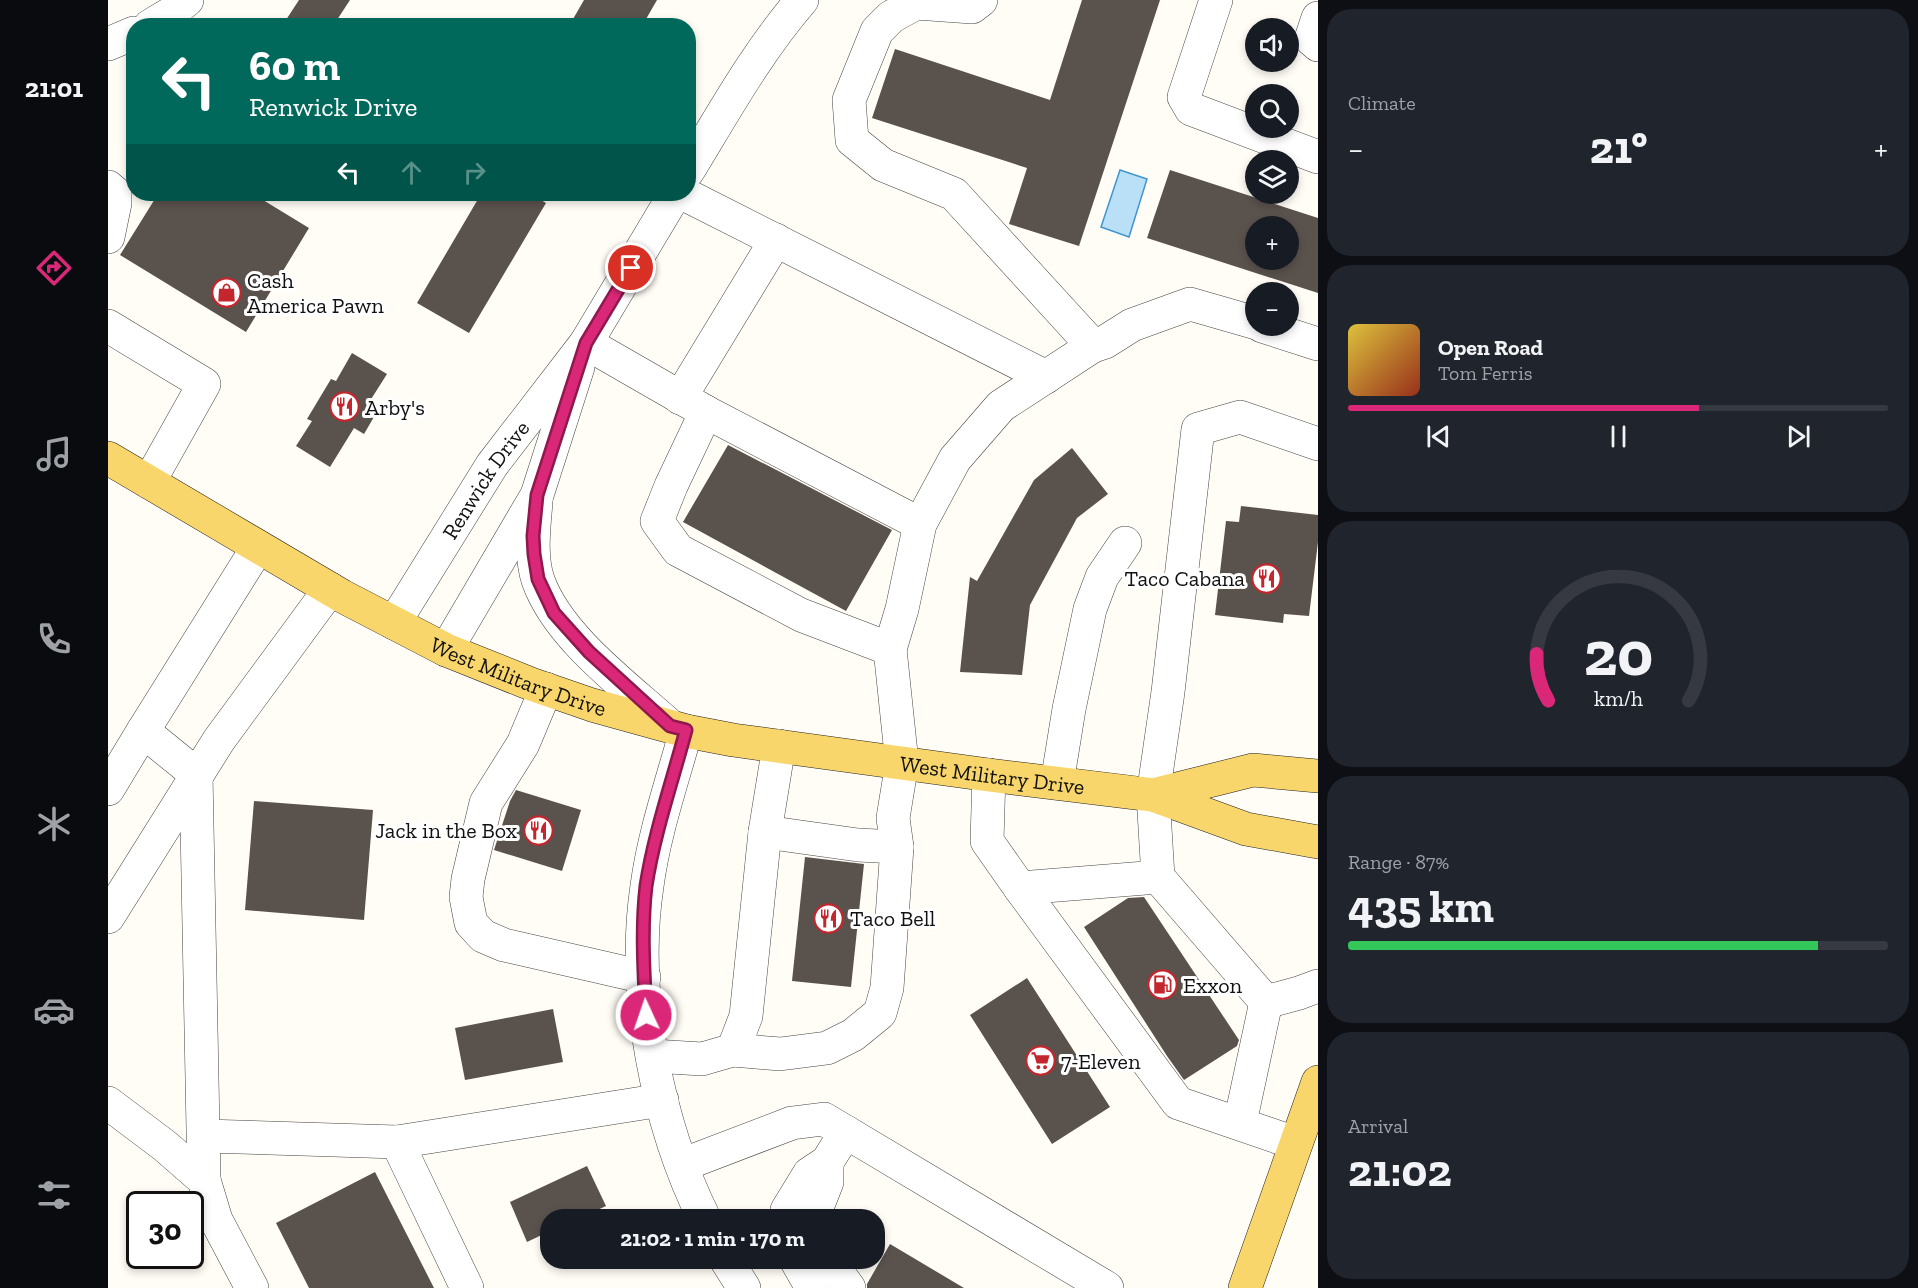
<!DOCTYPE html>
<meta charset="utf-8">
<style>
:root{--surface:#171b24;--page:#20242c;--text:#f1f3f6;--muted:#9ea1a6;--line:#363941;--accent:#db2777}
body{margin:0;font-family:"Zilla Slab",serif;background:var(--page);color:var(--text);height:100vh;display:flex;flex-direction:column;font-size:22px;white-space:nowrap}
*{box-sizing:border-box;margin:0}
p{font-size:20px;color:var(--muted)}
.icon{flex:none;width:33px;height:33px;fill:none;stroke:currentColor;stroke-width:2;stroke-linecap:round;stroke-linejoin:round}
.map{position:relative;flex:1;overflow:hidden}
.drawer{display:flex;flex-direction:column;gap:9px;padding:9px;background:#0d0f14;width:600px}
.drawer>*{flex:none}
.guide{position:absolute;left:18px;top:18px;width:570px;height:183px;border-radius:24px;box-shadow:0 3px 9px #0003;background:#00695c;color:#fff;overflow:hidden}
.tools{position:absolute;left:1137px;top:18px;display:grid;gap:12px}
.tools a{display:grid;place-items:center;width:54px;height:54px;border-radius:50%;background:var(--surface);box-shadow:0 3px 9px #0003;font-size:30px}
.speed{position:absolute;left:18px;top:1191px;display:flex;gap:12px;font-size:30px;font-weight:700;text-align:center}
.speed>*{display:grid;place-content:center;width:78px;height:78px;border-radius:50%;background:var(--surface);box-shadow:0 3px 9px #0003;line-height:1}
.speed .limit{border:3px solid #111;border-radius:9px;background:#fff;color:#111}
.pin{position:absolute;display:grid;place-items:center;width:51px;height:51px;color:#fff;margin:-26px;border:3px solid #fff;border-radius:50%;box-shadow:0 2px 6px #0007}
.me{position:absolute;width:66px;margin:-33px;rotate:357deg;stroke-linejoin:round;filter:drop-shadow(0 0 4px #0008)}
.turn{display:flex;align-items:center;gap:21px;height:126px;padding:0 24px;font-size:27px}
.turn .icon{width:78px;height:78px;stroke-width:2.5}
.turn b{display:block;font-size:42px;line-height:51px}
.lanes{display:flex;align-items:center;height:57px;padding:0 24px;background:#0003;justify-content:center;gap:30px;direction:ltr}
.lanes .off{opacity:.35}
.big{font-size:45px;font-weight:800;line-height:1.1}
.drawer .tile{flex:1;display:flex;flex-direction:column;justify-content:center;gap:9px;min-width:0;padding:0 21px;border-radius:24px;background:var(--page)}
.drawer .dial{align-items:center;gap:0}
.dial svg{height:156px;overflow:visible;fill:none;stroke:var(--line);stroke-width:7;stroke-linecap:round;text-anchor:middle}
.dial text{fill:var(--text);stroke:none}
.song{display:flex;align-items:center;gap:18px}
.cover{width:72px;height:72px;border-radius:9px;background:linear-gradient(135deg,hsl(50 70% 55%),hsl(10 70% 35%))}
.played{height:6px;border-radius:3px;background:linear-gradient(90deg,var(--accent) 65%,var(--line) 65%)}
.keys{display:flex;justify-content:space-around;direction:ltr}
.heat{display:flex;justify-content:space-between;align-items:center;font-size:33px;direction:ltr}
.charge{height:9px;border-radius:4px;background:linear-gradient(90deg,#34c759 87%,var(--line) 0)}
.trip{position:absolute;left:432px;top:1209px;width:345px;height:60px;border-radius:24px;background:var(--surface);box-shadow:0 3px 9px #0003;font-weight:800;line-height:60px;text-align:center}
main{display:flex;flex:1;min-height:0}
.tabs{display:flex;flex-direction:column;width:108px;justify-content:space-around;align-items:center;background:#090b0e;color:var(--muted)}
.tabs .icon{width:42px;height:42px}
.tabs .active{color:var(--accent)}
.tabs b{font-size:27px;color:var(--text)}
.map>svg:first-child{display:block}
.water{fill:#b9e0f7;stroke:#3f96cf;stroke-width:1.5}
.building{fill:#5a524d;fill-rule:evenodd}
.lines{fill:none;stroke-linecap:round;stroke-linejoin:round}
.minor-casing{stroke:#444;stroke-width:34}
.major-casing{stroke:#222;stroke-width:34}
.minor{stroke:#fff;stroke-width:33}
.major{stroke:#f9d66b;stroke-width:33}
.route-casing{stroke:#8e194d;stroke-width:15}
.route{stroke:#db2777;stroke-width:10}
.labels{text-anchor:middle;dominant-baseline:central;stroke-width:6;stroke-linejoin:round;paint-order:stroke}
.poi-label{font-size:22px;fill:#111;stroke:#fff;text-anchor:start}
.street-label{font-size:22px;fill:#111;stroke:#fff}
</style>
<main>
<nav class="tabs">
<b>21:01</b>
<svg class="icon active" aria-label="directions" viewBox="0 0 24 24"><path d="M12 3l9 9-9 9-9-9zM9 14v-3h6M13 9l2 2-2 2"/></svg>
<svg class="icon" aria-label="music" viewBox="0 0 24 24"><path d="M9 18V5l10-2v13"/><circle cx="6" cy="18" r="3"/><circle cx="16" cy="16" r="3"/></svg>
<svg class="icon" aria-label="phone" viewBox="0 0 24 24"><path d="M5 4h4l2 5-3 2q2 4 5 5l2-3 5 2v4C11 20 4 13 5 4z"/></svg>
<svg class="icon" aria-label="climate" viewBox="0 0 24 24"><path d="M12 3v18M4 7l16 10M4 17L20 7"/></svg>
<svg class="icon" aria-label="car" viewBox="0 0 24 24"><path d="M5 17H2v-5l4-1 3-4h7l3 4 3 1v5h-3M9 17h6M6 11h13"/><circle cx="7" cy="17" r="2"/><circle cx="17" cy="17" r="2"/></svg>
<svg class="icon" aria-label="filters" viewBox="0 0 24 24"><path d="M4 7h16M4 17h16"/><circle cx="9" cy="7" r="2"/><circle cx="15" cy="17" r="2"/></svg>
</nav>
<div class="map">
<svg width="1210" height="1288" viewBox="0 0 1210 1288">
<rect width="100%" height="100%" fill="#fffdf5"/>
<path class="water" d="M1012 170 1039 179 1021 237 993 227Z"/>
<path class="building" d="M191 0H242L225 26H174Z
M476 0H549L534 26H461Z
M974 0H1052L971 246 901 224 919 168 764 118 787 49 942 100Z
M1062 170 1210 218V293L1039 238ZM1148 226H1180V260H1148Z
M50 194H145L201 228 138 332 12 255Z
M373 194H423L438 203 361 333 309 303Z
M244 353 279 374 260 404 270 410 256 434 246 428 222 467 188 446 204 421 199 419 223 379 228 381Z
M620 445 784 530 738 611 575 522Z
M964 448 1000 494 969 518 922 605 914 675 852 672 862 577 869 581 926 480Z
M1133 506 1210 515V542L1201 616 1176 614 1175 623 1107 615 1118 521 1131 522Z
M408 790 473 810 454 871 386 850 402 801Z
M146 801 265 810 256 920 137 910Z
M697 857 756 864 743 987 684 981Z
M1036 897 1131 1040 1129 1046 1076 1080 1059 1056 976 927 1020 898Z
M919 978 1002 1107 944 1144 862 1015Z
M445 1009 455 1062 357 1080 347 1028Z
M479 1166 498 1206 468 1220H442V1231L419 1242 402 1202Z
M267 1172 326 1288H201L168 1223Z
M782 1244 856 1288H759V1284Z"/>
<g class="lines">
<defs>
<g id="minor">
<path d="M873 0 864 7 808 3 783 17 769 31 741 100 744 140 775 165 846 194 985 346 997 342 1024 325 1082 304 1148 323"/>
<path d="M1108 0 1076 97 1083 109 1210 157"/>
<path d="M1210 18 1203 39 1210 45"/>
<path d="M42 26 62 14 79 0"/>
<path d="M0 44 26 33"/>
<path d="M580 171C616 112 649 52 694 0"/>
<path d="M0 187 7 193V203L0 237"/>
<path d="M576 194 938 377"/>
<path d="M0 326 96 384 41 482"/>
<path d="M1154 326 1210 344"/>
<path d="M478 343 598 412 563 486 549 521 570 550 693 615 782 649 794 609 812 524 847 459 893 406 985 346"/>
<path d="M572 398 668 240"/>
<path d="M598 412 812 524"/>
<path d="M1210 444 1132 417 1090 429 1060 692 1045 795 1050 877 1158 1002 1191 993 1210 986"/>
<path d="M428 502C426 527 422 556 430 580 450 637 518 686 562 726"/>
<path id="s1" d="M286 623 384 465 478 343 567 194"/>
<path d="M338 650 429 495 470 367"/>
<path d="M438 689 415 744 378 803 360 879 358 897 363 923 375 936 396 945 536 977"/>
<path d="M578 731C564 782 546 833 539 886 523 992 549 1124 597 1220"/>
<path d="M881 775 879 841 912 888"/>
<path d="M949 783 961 709 982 609 994 577 1017 543"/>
<path d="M0 789 35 731"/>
<path d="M657 832 750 845 789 847"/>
<path d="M1050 877 912 888 1070 1103 1187 1143"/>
<path d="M0 917 111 740 222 589"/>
<path d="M625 1050 672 1054 719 1048 745 1035 772 1013 779 988 789 847 785 818 794 763 782 649"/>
<path d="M545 1056 594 1059 625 1050 638 1016 657 832 671 746"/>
<path d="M0 1103 57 1146 96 1180 108 1220 144 1288"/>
<path d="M1132 1123 1158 1002"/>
<path d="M96 1136 289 1142 359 1288"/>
<path d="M289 1142 554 1100"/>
<path d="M574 1165 684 1123 716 1119 999 1288"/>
<path d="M96 1180 88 774 35 731 150 547"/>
<path d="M678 1220 679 1210 701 1174 719 1162 738 1132"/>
<path d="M704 1220 719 1182V1164"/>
<path d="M617 1258 636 1288"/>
<path d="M687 1258 704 1288"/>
<path d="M719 1258 741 1288"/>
</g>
<g id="major">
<path id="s2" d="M0 458 234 596 338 650 423 684 484 705 578 731 625 740 881 775 1045 795 1138 829 1210 842"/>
<path d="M1045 795 1145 770 1210 776"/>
<path d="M1137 1288 1210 1082"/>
</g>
</defs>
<use href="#minor" class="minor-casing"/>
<use href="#major" class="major-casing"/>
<use href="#minor" class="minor"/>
<use href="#major" class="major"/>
</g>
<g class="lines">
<defs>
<path id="route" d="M523 268 478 343 429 495 425 536 426 554 430 579 446 613 481 652 562 726 578 730C564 782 546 834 538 886 533 929 536 972 538 1015"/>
</defs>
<use href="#route" class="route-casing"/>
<use href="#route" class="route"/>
</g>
<defs>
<symbol id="shop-ring" viewBox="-11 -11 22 22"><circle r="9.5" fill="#fff" stroke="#c4262e" stroke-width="1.5"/><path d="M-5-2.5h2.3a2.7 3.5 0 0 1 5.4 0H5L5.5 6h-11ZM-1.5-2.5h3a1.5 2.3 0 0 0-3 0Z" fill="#c4262e"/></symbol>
<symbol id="restaurant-ring" viewBox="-11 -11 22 22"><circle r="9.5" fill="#fff" stroke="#c4262e" stroke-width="1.5"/><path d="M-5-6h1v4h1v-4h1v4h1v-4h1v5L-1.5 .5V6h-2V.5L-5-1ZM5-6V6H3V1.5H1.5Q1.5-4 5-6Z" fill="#c4262e"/></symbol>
<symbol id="fuel-ring" viewBox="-11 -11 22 22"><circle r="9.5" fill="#fff" stroke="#c4262e" stroke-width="1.5"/><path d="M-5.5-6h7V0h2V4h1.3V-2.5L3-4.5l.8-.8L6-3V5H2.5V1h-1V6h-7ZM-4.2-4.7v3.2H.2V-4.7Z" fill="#c4262e"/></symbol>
<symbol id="supermarket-ring" viewBox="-11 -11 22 22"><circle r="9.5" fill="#fff" stroke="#c4262e" stroke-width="1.5"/><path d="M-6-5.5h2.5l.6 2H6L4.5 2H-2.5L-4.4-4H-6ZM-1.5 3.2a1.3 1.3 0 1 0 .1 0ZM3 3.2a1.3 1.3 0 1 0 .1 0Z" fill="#c4262e"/></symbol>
</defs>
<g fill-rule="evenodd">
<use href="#shop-ring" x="102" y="276" width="33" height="33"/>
<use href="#restaurant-ring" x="220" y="390" width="33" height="33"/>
<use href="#restaurant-ring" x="1142" y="562" width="33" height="33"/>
<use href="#restaurant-ring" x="414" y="814" width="33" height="33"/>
<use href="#restaurant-ring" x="704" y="902" width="33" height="33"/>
<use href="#fuel-ring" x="1038" y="968" width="33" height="33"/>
<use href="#supermarket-ring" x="916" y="1044" width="33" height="33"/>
</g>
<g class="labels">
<g class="poi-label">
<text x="139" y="280">Cash<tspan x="139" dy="25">America Pawn</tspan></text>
<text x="257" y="407">Arby's</text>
<text x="1137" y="578" text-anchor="end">Taco Cabana</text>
<text x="409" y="830" text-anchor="end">Jack in the Box</text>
<text x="742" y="918">Taco Bell</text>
<text x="1075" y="985">Exxon</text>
<text x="953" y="1061">7-Eleven</text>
</g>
<g class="street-label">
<text stroke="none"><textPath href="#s1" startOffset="170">Renwick Drive</textPath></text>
<text stroke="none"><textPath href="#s2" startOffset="466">West Military Drive</textPath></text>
<text stroke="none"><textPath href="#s2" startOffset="952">West Military Drive</textPath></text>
</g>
</g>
</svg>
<div class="tools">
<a><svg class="icon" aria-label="sound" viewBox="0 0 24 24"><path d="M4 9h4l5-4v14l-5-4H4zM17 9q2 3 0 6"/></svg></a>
<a><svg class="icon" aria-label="search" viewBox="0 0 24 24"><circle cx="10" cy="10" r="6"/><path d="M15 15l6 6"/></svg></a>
<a><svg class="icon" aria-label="layers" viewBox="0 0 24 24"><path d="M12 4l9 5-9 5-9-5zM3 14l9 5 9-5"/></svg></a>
<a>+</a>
<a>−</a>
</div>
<div class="speed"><div class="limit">30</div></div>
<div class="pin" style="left:523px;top:268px;background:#d93025"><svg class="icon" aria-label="arrive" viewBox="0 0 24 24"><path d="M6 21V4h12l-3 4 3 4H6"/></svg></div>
<svg class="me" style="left:538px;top:1015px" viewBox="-20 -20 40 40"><circle r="17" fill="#db2777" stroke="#fff" stroke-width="3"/><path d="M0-11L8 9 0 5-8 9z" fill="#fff"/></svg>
<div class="trip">21:02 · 1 min · 170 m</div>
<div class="guide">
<div class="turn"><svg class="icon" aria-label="left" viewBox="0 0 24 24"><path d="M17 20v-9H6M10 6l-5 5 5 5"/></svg><div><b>60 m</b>Renwick Drive</div></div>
<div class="lanes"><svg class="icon" aria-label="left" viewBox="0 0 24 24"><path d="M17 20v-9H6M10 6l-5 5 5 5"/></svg><svg class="icon off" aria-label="ahead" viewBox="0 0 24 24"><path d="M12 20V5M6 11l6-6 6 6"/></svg><svg class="icon off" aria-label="right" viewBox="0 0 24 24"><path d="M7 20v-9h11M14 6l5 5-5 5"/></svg></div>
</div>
</div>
<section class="drawer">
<div class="tile"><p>Climate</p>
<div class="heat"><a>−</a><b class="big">21°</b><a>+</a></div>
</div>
<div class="tile">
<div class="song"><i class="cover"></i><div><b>Open Road</b><p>Tom Ferris</p></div></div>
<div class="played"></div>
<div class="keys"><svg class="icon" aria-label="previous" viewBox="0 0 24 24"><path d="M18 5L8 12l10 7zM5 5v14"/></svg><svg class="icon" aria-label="pause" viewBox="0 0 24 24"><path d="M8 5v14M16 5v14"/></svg><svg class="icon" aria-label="next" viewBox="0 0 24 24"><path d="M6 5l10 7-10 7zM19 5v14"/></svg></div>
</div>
<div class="tile dial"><svg viewBox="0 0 100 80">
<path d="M14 69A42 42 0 1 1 86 69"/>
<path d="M14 69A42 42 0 0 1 8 45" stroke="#db2777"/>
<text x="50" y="56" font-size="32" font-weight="700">20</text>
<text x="50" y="72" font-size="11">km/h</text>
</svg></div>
<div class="tile"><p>Range · 87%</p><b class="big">435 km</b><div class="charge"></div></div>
<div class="tile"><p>Arrival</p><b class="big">21:02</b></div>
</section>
</main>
